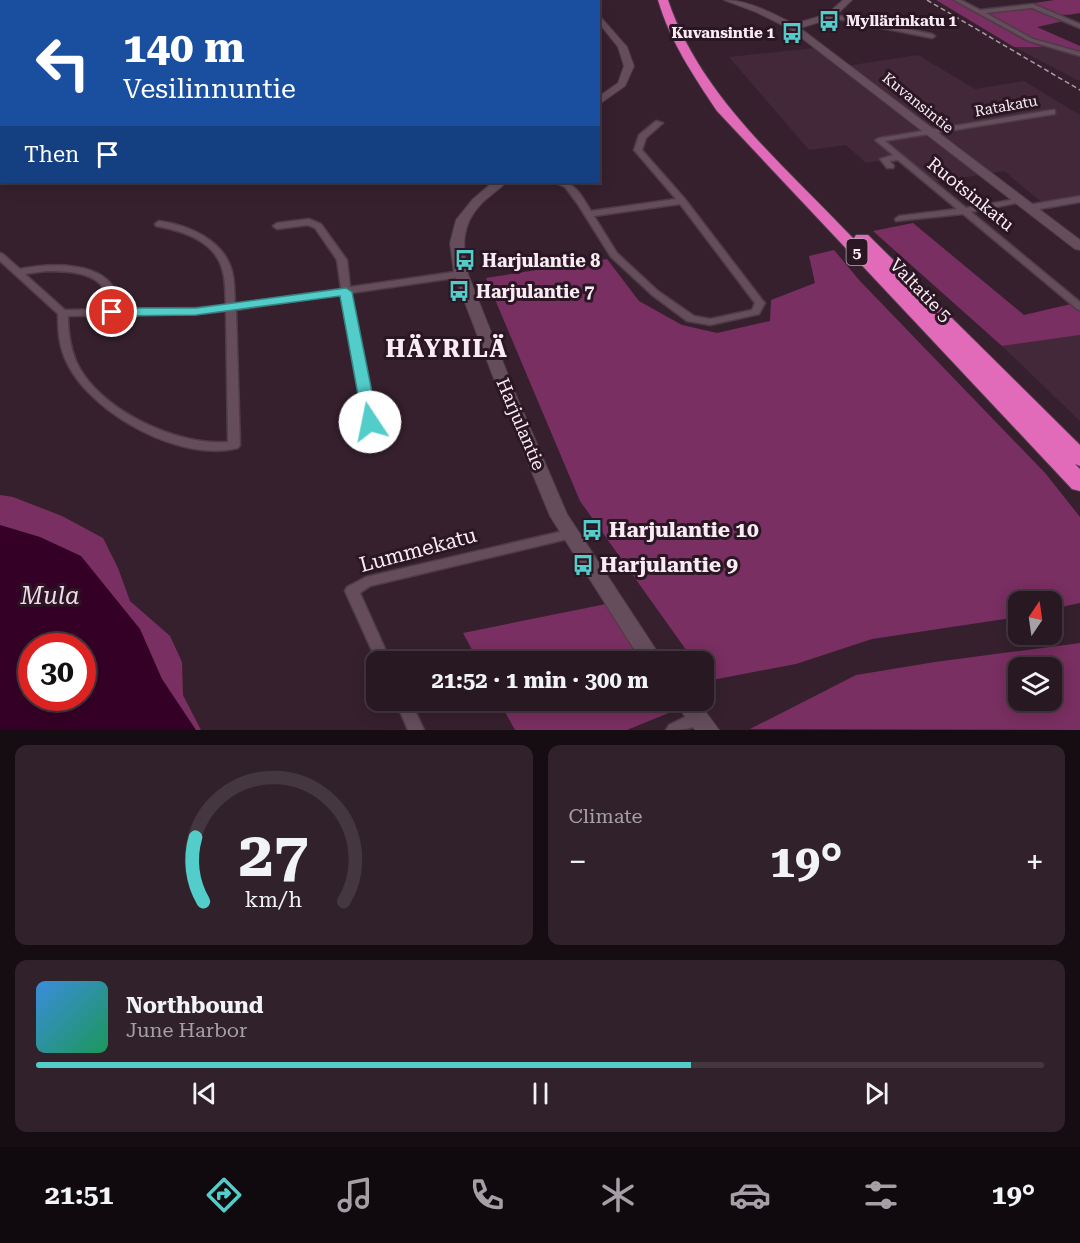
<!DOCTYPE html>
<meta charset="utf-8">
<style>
:root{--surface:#281822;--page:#30212a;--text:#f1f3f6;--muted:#a5a0a5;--line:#443740;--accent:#53cdc9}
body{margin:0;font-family:"Roboto Serif",serif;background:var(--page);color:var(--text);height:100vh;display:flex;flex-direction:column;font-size:22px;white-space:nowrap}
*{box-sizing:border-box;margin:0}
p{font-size:20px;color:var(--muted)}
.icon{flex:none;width:33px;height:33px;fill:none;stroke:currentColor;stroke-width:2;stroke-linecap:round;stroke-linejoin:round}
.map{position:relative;height:730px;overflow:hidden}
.side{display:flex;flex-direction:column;gap:15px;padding:15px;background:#160d13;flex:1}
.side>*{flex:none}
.guide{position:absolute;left:0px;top:0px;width:600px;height:183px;box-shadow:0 3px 15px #0003,0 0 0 2px var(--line);background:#1a4fa0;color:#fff;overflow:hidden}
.needle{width:39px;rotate:13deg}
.tools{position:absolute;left:1008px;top:591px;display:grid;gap:12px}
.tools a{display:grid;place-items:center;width:54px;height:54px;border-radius:12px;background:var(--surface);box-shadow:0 3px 15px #0003,0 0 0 2px var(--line);font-size:30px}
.speed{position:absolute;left:18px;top:633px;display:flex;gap:12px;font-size:30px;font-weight:700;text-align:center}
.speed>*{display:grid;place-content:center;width:78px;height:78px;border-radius:50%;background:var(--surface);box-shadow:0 3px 15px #0003,0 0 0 2px var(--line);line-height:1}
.speed .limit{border:9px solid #d22;background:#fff;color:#111}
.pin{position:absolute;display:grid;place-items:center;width:51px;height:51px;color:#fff;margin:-26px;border:3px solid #fff;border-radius:50%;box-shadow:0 2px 6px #0007}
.me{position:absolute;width:66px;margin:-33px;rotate:349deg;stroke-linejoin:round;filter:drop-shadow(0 0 4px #0008)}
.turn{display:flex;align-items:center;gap:21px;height:126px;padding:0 24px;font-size:27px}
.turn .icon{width:78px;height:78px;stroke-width:2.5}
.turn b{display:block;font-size:42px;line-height:51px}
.then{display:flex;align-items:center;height:57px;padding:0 24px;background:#0003;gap:12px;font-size:22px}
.big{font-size:45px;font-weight:700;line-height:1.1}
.side .card{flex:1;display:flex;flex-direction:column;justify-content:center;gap:9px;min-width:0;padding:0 21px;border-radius:12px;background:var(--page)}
.side .dial{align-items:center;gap:0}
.dial svg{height:156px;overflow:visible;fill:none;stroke:var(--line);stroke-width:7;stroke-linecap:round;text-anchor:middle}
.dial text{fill:var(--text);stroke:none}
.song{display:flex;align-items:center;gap:18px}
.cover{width:72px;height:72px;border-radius:9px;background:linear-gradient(135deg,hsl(210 70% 55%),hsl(150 70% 35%))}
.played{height:6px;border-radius:3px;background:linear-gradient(90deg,var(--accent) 65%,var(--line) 65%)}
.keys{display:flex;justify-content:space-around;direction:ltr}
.heat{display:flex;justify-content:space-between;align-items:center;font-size:33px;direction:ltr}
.side .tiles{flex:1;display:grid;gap:15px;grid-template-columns:1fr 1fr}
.card:last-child{grid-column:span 2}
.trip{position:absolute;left:366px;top:651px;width:348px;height:60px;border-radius:12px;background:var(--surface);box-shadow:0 3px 15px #0003,0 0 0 2px var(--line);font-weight:700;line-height:60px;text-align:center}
.tabs{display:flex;height:96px;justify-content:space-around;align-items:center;background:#100a0e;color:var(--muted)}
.tabs .icon{width:42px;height:42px}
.tabs .current{color:var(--accent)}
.tabs b{font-size:27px;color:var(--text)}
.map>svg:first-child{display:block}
.built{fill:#432839}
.green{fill:#792f61;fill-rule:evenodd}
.water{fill:#350026;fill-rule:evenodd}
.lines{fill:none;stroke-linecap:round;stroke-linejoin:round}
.street-casing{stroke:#4d3b47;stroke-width:3}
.secondary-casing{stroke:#4d3b47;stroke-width:2}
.highway-casing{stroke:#4d3b47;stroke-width:2}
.street{fill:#654d5b;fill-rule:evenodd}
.secondary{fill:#654d5b;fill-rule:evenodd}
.highway{fill:#e16ab9;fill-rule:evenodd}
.rail{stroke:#ab9aa4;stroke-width:1.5;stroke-dasharray:5 3;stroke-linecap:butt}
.route{fill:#53cdc9;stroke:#368583;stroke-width:1.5}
.labels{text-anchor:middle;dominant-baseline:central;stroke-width:6;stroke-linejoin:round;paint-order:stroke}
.far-poi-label{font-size:15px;font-weight:bold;fill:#f9ebf3;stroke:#2b1724;text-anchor:start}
.far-street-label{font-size:15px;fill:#f9ebf3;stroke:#2b1724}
.shield{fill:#2b1724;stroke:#bbabb5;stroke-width:1.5}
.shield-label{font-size:16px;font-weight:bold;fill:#f9ebf3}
.street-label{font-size:18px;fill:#f9ebf3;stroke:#2b1724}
.poi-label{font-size:18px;font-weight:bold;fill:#f9ebf3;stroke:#2b1724;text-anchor:start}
.near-poi-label{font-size:21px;font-weight:bold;fill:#f9ebf3;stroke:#2b1724;text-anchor:start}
.near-street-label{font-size:21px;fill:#f9ebf3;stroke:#2b1724}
.district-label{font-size:24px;font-weight:bold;letter-spacing:1.5px;fill:#f9ebf3;stroke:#2b1724}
.near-water-label{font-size:24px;font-style:italic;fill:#f2dbe8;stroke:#2b1724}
</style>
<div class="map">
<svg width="1080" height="730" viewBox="0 0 1080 730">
<rect width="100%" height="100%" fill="#36202e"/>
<path class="built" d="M1014 47H1043L1080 56V80H1077Z
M815 48 839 67 918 55 975 89 1024 81 1080 115V203L1050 209 1004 171 924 184 899 157 866 163 846 145 809 150 729 57Z
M1080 335V421L1002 346Z"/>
<path class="green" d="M0 0H177L2 2 0 148Z
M936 0H953L1026 41 1043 47H1014Z
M1055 0H1080V13C1053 19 1052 8 1027 4Z
M1031 7 1064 21 1037 27 1080 46V53L1034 39 985 13Z
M913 223 1024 315 1071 304 1080 311V335L1002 346 873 231Z
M834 250 860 281 1046 474 1080 517V603L1052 609V602H1018V617L872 639 796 664 707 681 704 675V662L694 661 580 501 486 278 607 259 639 301 682 325 717 333 770 321 771 300 815 283 809 256Z
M0 495 13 497 62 516 103 538 118 568 130 601 170 636 182 662 183 695 201 730H0ZM32 646H82V698H32Z
M606 604 640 661H478L463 633Z
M1080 643V730L750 729 856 675 935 662ZM1018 668H1052V700H1018Z
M499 701H664L671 712 627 730H515Z"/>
<path class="water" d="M0 525 40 537 81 556 140 629 162 679 196 730H0ZM32 646H82V698H32Z"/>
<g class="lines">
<defs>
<path id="street" d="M281 0H351L354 2H280Z
M954 0H961L980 10 1033 4 1080 24V28L1032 8 986 13 1033 39 1080 52V56L1029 41Z
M830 14 932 34 935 36 932 38 828 17 827 16Z
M1052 110H1055V114L885 141 966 208 1022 198V202L971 212 1080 302V310L1077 309 963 214 896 221 895 219 899 216 957 209 898 160 890 161 894 166 893 168H887L880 159 893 155 875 140 879 138Z
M656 121 663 123 646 138 642 150 685 199 763 301 765 303 759 314 710 325 687 321 652 295 611 257 577 203 565 187 554 182C575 180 581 195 591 211L676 199 634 150 639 135ZM680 204 755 303 752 310 710 319 694 316 658 291 617 253 594 216Z
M1080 196V202L1028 211 1024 208 1028 205Z
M309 219 321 224 347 260 350 287 461 271 466 274 461 277 351 293 376 422 370 426 364 422 342 294 236 310 240 445 238 448C181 463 92 414 67 363 59 347 58 331 58 314L0 261V253L3 254 20 269C48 263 106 260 117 295 118 299 118 305 118 309L196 308 226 305C225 294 226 283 223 272 216 241 183 231 156 226L155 224 159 221C188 225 224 240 232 271 235 282 234 294 235 304L341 289 337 260 315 228 308 225 277 229 273 226 277 223ZM46 271C66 271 99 271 107 295 109 299 108 305 108 309L65 310 25 274ZM226 311 228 442C177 446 98 410 76 361 70 346 68 332 68 316L196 314Z
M572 529 576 531 578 534 576 537 370 586 360 593 391 662H377L345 591 347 587 366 577Z
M395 700H410L424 730H408Z
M697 711 702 713 705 718C698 730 680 730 666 730L669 725Z"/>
<path id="secondary" d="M583 0H591L592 2H584Z
M724 0C749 0 771 13 794 24L827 14 843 0H852L833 18 800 28 1080 240V250L1075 249 790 29 756 12Z
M598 14 627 47 634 66 625 86 598 105V97L618 83 624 66 618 47 598 22Z
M493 182H506C499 190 489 196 481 204 461 225 462 247 468 274L518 400 567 514 664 662H642L550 516 502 400 454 274 450 243 456 220 473 199Z
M673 700H697L719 730H695Z"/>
<path id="highway" d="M658 0H668C699 93 778 160 844 229L855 240 854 238 856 235H868L1080 445V466L1075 464 1080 469V491L1072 489 717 111C693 75 670 41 658 0Z"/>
</defs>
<use href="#street" class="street-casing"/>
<use href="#secondary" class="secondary-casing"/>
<use href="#highway" class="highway-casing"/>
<use href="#street" class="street"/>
<use href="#secondary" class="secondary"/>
<use href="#highway" class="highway"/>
<path class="rail" d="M927 0 1080 90"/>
</g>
<path class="route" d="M346 288 352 292 378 422 370 427 363 422 340 296 196 315 112 316 106 312 112 308H196Z"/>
<defs>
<symbol id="bus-bare" viewBox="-9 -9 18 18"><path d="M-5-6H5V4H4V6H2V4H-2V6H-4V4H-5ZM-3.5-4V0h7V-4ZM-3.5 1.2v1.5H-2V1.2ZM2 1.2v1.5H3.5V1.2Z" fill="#53cdc9" stroke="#2b1724" stroke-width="2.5" paint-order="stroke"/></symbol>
</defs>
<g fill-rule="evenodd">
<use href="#bus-bare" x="814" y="6" width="30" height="30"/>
<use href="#bus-bare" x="777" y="18" width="30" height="30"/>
<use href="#bus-bare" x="450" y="245" width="30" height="30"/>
<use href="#bus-bare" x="444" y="276" width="30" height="30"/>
<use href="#bus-bare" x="577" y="515" width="30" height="30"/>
<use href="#bus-bare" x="568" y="550" width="30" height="30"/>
</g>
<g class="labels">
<g class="far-poi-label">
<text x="846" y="21">Myllärinkatu 1</text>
<text x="775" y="33" text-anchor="end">Kuvansintie 1</text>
</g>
<g class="far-street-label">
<text transform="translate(918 103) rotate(39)">Kuvansintie</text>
<text transform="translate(1006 106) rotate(-10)">Ratakatu</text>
</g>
<rect class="shield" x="846.5" y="239" width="21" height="26" rx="4.5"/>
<g class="shield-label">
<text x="857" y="252">5</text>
</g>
<g class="street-label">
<text transform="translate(971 194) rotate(39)">Ruotsinkatu</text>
<text transform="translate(921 290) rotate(46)">Valtatie 5</text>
<text transform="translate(521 424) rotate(67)">Harjulantie</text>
</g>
<g class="poi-label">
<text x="482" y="260">Harjulantie 8</text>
<text x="476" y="291">Harjulantie 7</text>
</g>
<g class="near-poi-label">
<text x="609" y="530">Harjulantie 10</text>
<text x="600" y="565">Harjulantie 9</text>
</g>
<g class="near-street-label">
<text transform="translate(418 550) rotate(-15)">Lummekatu</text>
</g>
<g class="district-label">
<text x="447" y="349">HÄYRILÄ</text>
</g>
<g class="near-water-label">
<text x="50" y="596">Mula</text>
</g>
</g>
</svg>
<div class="tools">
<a><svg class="needle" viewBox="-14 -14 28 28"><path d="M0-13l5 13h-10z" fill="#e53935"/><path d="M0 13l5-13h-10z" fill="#a5a0a5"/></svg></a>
<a><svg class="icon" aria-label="layers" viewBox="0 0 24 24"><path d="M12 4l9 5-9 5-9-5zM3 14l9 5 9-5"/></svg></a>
</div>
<div class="speed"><div class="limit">30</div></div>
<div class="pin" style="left:112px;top:312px;background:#d93025"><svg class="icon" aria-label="arrive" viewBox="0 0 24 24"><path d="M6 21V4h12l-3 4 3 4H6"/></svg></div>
<svg class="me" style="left:370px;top:422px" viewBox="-20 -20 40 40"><circle r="19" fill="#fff"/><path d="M0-13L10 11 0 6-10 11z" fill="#53cdc9"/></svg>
<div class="trip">21:52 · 1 min · 300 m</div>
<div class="guide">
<div class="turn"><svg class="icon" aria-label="left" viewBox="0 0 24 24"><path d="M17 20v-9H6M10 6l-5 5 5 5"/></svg><div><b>140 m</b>Vesilinnuntie</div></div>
<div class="then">Then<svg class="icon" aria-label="arrive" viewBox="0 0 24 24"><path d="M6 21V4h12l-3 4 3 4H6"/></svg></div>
</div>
</div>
<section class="side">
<div class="tiles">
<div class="card dial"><svg viewBox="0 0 100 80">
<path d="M14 69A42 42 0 1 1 86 69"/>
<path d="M14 69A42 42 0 0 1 10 36" stroke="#53cdc9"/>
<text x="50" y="56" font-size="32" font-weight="700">27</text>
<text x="50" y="72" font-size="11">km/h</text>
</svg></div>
<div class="card"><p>Climate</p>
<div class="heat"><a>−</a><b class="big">19°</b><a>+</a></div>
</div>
<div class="card">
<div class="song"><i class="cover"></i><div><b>Northbound</b><p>June Harbor</p></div></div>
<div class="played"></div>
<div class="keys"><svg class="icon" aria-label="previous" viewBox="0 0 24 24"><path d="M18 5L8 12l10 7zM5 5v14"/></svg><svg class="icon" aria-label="pause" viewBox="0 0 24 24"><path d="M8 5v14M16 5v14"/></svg><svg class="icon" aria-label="next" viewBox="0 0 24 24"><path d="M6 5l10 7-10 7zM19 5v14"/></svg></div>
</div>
</div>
</section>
<nav class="tabs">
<b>21:51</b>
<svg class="icon current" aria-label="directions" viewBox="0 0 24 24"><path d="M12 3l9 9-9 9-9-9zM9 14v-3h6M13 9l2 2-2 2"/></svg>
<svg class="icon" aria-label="music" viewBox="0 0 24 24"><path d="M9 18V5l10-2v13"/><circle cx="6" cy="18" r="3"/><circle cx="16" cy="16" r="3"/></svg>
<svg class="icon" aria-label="phone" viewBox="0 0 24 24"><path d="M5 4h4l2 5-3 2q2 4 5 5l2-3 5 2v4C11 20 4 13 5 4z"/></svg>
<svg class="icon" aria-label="climate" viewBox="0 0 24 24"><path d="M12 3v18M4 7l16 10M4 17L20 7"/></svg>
<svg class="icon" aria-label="car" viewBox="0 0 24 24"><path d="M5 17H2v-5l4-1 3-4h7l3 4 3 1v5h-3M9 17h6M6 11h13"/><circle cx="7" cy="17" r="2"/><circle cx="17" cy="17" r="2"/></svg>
<svg class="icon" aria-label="filters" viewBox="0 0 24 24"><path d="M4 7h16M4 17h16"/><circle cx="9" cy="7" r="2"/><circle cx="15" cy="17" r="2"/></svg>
<b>19°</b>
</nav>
